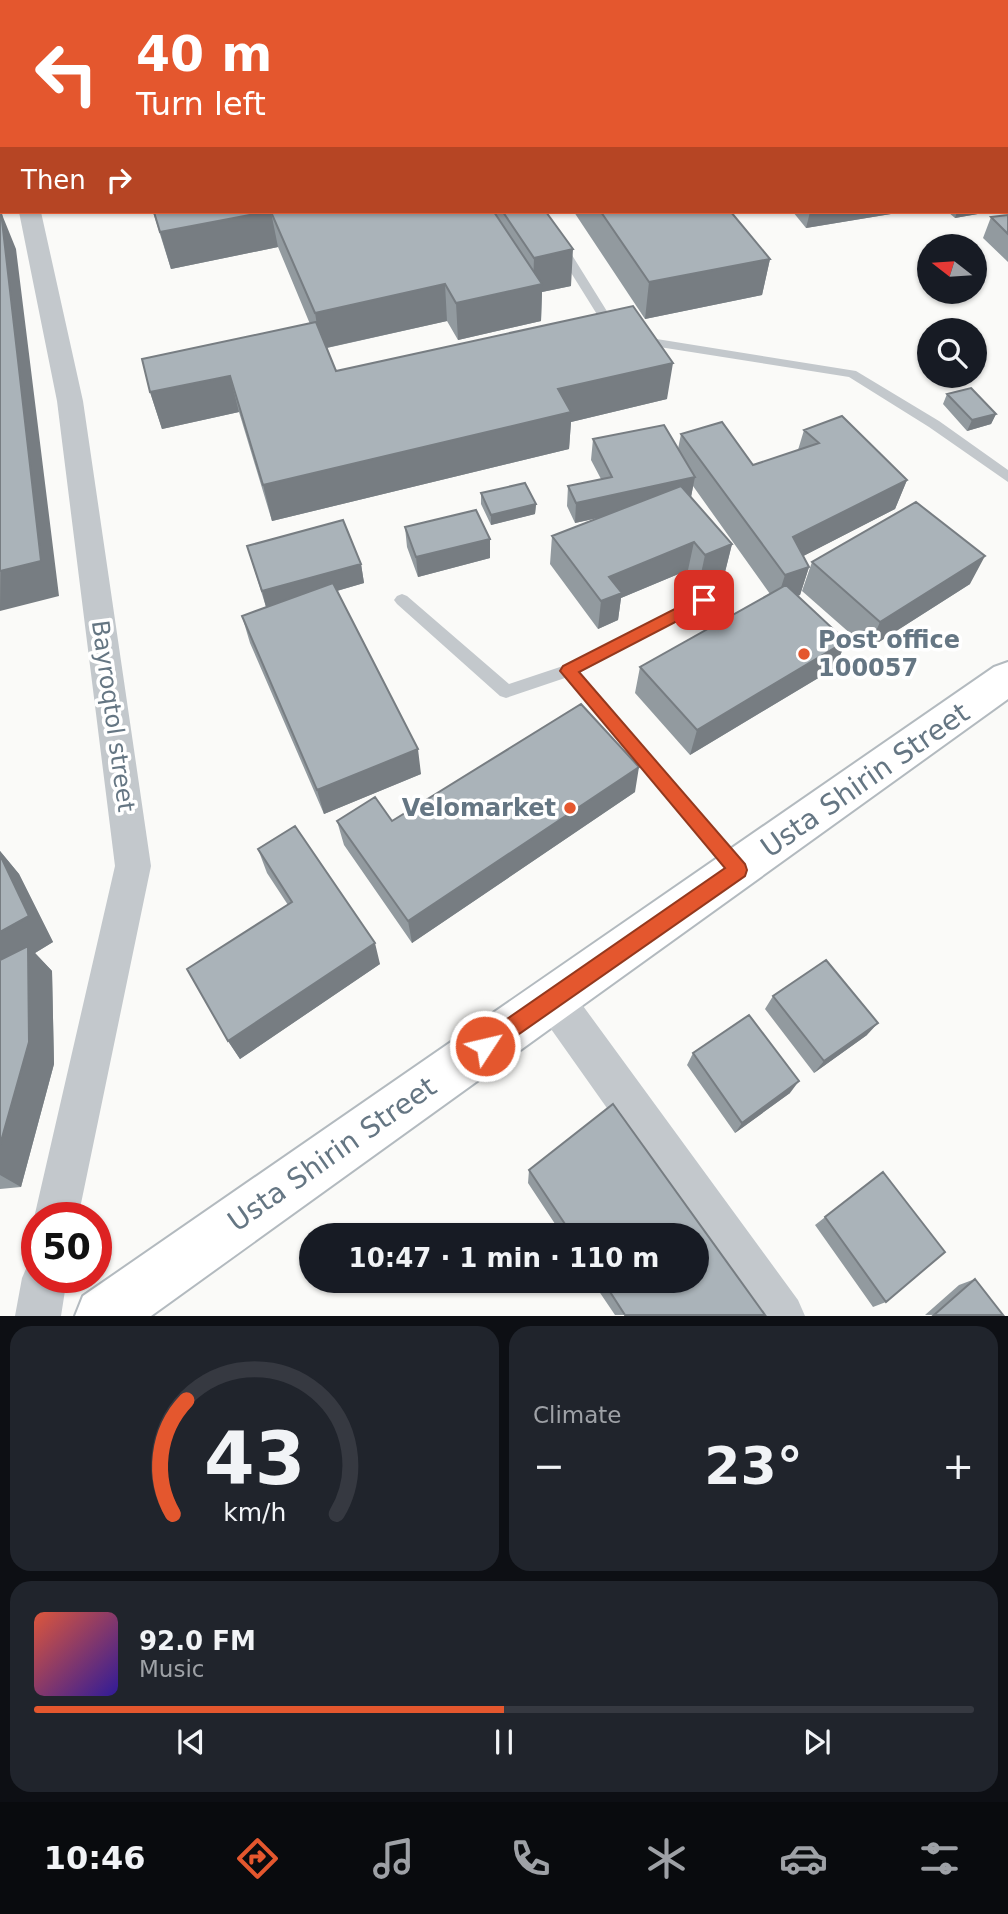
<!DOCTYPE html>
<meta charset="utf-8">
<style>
:root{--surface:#171b24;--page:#20242c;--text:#f1f3f6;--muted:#9ea1a6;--line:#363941;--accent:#e4572e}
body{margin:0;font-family:"DejaVu Sans",sans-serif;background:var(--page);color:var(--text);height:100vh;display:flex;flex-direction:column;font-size:26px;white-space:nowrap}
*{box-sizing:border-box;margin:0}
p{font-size:23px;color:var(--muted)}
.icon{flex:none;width:38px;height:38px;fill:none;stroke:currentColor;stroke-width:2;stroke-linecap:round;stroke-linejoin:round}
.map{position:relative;height:1316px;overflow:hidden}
.sheet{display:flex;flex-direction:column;gap:10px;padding:10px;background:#0d0f14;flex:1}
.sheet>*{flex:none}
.hud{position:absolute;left:0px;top:0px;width:1008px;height:214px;box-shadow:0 2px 5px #0004;background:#e4572e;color:#fff;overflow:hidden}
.needle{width:46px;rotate:287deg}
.fabs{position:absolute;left:917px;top:234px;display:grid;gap:14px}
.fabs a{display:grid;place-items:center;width:70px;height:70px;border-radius:50%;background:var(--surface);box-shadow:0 2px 5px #0004;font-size:35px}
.speed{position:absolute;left:21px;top:1202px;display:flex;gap:14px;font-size:35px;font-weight:700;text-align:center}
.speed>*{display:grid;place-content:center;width:91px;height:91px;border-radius:50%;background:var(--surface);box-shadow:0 2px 5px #0004;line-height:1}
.speed .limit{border:10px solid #d22;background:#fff;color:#111}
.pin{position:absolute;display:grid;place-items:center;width:60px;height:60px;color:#fff;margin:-30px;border-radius:14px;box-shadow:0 4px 10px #0006}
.me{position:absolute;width:77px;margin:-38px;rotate:55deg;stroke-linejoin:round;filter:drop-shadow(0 0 5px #0008)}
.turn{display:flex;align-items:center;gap:24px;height:147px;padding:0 21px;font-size:32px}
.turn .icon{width:91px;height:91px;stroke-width:2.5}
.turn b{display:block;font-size:49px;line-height:60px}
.then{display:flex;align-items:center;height:66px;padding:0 21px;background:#0003;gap:14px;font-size:26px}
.big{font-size:52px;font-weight:800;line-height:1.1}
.sheet .card{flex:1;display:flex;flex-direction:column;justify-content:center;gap:10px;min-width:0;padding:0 24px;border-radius:21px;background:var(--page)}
.sheet .dial{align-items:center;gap:0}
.dial svg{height:182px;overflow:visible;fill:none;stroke:var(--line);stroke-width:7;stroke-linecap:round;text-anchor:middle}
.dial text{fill:var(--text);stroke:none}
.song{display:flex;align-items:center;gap:21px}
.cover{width:84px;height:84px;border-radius:10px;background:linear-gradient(135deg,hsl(10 70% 55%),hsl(250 70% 35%))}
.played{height:7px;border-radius:4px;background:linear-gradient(90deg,var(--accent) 50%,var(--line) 50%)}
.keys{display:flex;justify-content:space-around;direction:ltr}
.heat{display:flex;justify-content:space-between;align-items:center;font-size:38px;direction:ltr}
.sheet .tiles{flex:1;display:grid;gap:10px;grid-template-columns:1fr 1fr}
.card:last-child{grid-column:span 2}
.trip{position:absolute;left:299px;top:1223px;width:410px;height:70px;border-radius:35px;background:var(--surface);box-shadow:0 2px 5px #0004;font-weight:800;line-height:70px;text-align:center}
.dock{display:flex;height:112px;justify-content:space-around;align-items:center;background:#090b0e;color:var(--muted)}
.dock .icon{width:49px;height:49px}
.dock .on{color:var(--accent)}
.dock b{font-size:32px;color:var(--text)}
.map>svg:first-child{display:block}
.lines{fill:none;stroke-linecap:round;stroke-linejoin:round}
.secondary-casing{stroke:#b3babf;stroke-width:4}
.primary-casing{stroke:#b5babe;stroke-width:4}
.lane{fill:#c3c8cc;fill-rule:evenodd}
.street{fill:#c3c8cc;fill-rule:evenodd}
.secondary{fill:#fff;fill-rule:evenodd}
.primary{fill:#fff;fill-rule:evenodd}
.rail-casing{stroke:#a2aab0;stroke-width:5}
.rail{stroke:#fff;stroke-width:3.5;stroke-dasharray:10;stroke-linecap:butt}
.wall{fill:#929a9f}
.shaded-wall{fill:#777d82}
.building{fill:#aab3b9;stroke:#777d82;stroke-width:2}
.route{fill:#e4572e;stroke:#94391e;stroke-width:2}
.poi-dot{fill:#e4572e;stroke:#fff;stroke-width:2.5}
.labels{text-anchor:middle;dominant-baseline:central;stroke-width:7;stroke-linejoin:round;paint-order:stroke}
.poi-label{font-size:24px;font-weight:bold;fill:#657683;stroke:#fff;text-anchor:start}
.street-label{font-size:24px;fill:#657683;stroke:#fff}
.near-street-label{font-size:28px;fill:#657683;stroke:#fff}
</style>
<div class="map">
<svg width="1008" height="1316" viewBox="0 0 1008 1316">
<rect width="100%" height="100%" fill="#fafaf8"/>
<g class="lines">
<defs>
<path id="secondary" d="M965 0H988L989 2H966Z
M1006 8H1008V21H1006Z
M1006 92 1008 93V107H1006Z
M1008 662V699L151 1316H75L83 1296 994 667Z"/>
<path id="primary" d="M862 0H884L885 2H863Z
M914 0H936L937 2H915Z
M1006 57 1008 58V72L1006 71Z"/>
</defs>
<use href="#secondary" class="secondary-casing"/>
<use href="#primary" class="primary-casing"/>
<path class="lane" d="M557 245 567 247 618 329 616 332H608L555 247Z
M638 336 856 371 939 421 1008 470V482L929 427 849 377 634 343V337Z
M402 594 407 596 509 684 563 666 699 596H709L712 600 709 604 579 673 743 862 746 868 743 874 737 876 731 874 565 678 506 698 500 696 397 604 394 600 397 596Z"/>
<path class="street" d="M152 0H169L151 2Z
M19 212H41L83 401 151 866 78 1218H37V1225L34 1218 115 866 57 401Z
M553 979 567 984 798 1300 805 1316H754L539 1012 533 998 539 984Z
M37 1259V1278H67L61 1316H15L22 1278 29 1262Z"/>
<use href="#secondary" class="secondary"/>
<use href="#primary" class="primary"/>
<defs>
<path id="rail" d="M135 2 138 0
M0 127 2 125"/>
</defs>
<use href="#rail" class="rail-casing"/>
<use href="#rail" class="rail"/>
</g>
<path class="wall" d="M171 0H215L213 2H171Z
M245 0H508H502V2H243Z
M516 0H548L547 2H524L516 1Z
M753 0H817L819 2H757Z
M153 212H546L571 286 542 292 541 321 458 340 447 321 327 348 336 371 667 399 571 422 569 449 272 521 239 412 162 429 150 392 310 324 278 247 171 269Z
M574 212H731L770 259 762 295 645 319Z
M793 212H903L806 228Z
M948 212H989L955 218Z
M1008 215V262L983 238 991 217Z
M947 394 996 414 991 424 967 431 943 404Z
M804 430 907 480 895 509 803 556 809 567 800 595 797 596 846 641 835 668 690 755 635 693 640 667 770 594 693 486 691 497 732 544 725 572 699 583 688 570 621 598 618 620 598 629 550 564 552 536 598 518 575 523 567 506 568 486 601 479 591 460 593 439 678 449 681 434 753 465 798 450Z
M481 493 536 504 535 514 491 525 481 504Z
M405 527 490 539V558L418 577 407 547Z
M247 546 361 564 364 583 337 591 421 774 324 814 250 643 242 616 266 607Z
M812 562 970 584 868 649 802 591Z
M635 792 412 943 344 845 337 821H392Z
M258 849 380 964 240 1059 228 1041 288 905 267 873Z
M0 851 19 874 53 942 35 953 52 971 54 1064 21 1187 0 1189Z
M773 996 867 1035 814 1073 765 1009Z
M693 1053 790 1093 735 1133 687 1065Z
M613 1104 765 1315H615L592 1281H696V1236H563L528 1183 529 1170Z
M883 1172 886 1302 873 1307 815 1225Z
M975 1279 1003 1315H925L959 1285Z"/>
<path class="shaded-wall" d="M83 0H99L100 2H79Z
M202 0H215L213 2H200Z
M293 0H303L304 2H292Z
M640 0H656L655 2H640Z
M2 20V41L0 42V21Z
M2 59V82L0 83V60Z
M1006 175H1008V208L1006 209Z
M1 212 16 249 59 596 0 611Z
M266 212H271L278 247 171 269 160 232Z
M810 212H903L806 228Z
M957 212H989L955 218Z
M573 249 571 286 542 292 541 321 458 340 456 303 533 286 534 258Z
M770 259 762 295 645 319 649 282Z
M445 284 447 321 321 349 315 313Z
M673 363 667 399 571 422 569 449 272 521 263 485 558 389Z
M230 376 239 412 162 429 150 392Z
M996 414 991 424 967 431 972 420Z
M695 477 691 497 575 523 576 503Z
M907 480 895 509 784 566 793 537Z
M536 504 535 514 491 525V515Z
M490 539V558L418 577 416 557Z
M694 542 688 570 621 598 618 620 598 629 601 601 609 577Z
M732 544 725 572 699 583 705 555Z
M985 556 970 584 868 649 880 622Z
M361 564 364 583 267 611 262 591Z
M809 567 800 595 776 603 785 575Z
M846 641 835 668 690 755 697 730Z
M418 749 421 774 324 814 317 790Z
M639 767 635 792 412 943 408 921Z
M0 851 19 874 53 942 35 953 52 971 54 1064 21 1187 0 1175Z
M375 943 380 964 240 1059 228 1041Z
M878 1023 867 1035 814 1073 824 1061Z
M799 1081 790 1093 735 1133 742 1123Z"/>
<path class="building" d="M12 0H55L57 1 7 2Z
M55 0H83L79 2H57Z
M245 0H293L292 2H243Z
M348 0H378L375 2H345Z
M693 0H744L746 2H679Z
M774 0H817L819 2H776Z
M2 3V20L0 21V4Z
M0 45 2 46V59L0 60Z
M1006 117 1008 118V175H1006Z
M1 212 41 561 0 571V213Z
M154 212H266L160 232Z
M271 212H494L542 284 456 303 445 284 315 313Z
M503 212H546L573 249 534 258Z
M601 212H731L770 259 649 282Z
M1008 215V234L991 217Z
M633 306 673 363 558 389 571 412 263 485 230 376 150 392 142 359 316 322 336 371Z
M971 388 996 414 972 420 947 394Z
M842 416 907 480 793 537 809 567 785 575 681 434 722 422 753 465 819 443 804 430Z
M664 425 695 477 576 503 568 486 612 477 593 439Z
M525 483 536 504 491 515 481 493Z
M681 486 732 544 705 555 694 542 609 577 622 593 601 601 552 536Z
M916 502 985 556 880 622 812 562Z
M476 510 490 539 416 557 405 527Z
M343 520 361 564 262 591 247 546Z
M333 583 418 749 317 790 242 616Z
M786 585 846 641 697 730 640 667Z
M581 704 639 767 408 921 337 821 375 797 392 821Z
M295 826 375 943 228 1041 187 969 292 902 258 849Z
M0 855 29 916 0 932Z
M28 946 29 1042 0 1145V960Z
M826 960 878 1023 824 1061 773 996Z
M749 1015 799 1081 742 1123 693 1053Z
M613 1104 765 1315H625L603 1281H696V1236H573L529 1170Z
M883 1172 945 1252 886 1302 825 1217Z
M975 1279 1003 1315H934Z"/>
<path class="route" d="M704 594 710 596 712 600 710 604 579 672 745 864 747 870 745 876 492 1053 485 1056 478 1053 475 1046 478 1039 725 868 560 671 563 666Z"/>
<g class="poi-dot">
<circle cx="804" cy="654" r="7"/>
<circle cx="570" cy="808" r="7"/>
</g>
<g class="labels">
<g class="poi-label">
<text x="818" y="640">Post office<tspan x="818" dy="28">100057</tspan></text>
<text x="556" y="808" text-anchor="end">Velomarket</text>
</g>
<g class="street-label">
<text transform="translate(113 716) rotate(82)">Bayroqtol street</text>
</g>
<g class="near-street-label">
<text transform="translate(865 780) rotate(-35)">Usta Shirin Street</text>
<text transform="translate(332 1154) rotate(-35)">Usta Shirin Street</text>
</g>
</g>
</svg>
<div class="fabs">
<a><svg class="needle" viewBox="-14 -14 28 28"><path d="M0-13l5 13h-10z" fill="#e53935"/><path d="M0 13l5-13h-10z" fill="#9ea1a6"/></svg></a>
<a><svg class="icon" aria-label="search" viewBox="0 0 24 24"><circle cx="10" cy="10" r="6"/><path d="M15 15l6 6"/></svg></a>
</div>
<div class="speed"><div class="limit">50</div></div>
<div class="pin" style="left:704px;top:600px;background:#d93025"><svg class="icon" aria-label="arrive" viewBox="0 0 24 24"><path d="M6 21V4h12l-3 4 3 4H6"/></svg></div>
<svg class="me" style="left:485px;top:1046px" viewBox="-20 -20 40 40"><circle r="17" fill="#e4572e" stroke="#fff" stroke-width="3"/><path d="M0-11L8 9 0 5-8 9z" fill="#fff"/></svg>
<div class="trip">10:47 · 1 min · 110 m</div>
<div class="hud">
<div class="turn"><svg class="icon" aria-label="left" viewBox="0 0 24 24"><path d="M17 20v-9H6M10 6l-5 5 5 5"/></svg><div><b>40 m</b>Turn left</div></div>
<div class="then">Then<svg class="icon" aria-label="right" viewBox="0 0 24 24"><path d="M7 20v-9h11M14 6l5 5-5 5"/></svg></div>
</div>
</div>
<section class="sheet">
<div class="tiles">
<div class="card dial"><svg viewBox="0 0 100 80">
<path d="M14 69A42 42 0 1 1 86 69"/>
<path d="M14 69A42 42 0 0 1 20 19" stroke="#e4572e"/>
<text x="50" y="56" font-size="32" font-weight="700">43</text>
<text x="50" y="72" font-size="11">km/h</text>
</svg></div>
<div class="card"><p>Climate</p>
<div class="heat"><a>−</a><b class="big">23°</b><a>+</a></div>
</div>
<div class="card">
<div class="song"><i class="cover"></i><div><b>92.0 FM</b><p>Music</p></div></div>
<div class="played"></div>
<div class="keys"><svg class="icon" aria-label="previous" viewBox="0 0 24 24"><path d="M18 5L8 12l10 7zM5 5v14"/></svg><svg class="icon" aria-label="pause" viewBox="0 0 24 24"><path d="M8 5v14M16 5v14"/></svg><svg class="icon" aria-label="next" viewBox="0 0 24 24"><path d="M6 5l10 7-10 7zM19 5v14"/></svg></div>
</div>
</div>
</section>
<nav class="dock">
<b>10:46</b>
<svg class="icon on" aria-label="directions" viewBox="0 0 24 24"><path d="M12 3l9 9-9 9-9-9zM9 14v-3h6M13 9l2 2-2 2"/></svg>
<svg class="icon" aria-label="music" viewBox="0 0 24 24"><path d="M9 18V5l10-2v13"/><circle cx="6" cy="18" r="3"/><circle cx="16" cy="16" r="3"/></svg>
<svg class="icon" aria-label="phone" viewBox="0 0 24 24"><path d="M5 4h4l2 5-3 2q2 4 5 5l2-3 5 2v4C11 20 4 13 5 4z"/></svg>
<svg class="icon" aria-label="climate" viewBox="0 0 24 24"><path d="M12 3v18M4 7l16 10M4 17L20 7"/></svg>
<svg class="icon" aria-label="car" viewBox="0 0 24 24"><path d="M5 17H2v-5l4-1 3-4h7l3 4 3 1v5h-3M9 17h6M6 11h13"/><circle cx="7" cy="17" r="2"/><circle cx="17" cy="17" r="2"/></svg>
<svg class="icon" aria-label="filters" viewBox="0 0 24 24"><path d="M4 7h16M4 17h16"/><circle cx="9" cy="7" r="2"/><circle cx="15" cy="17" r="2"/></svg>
</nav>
